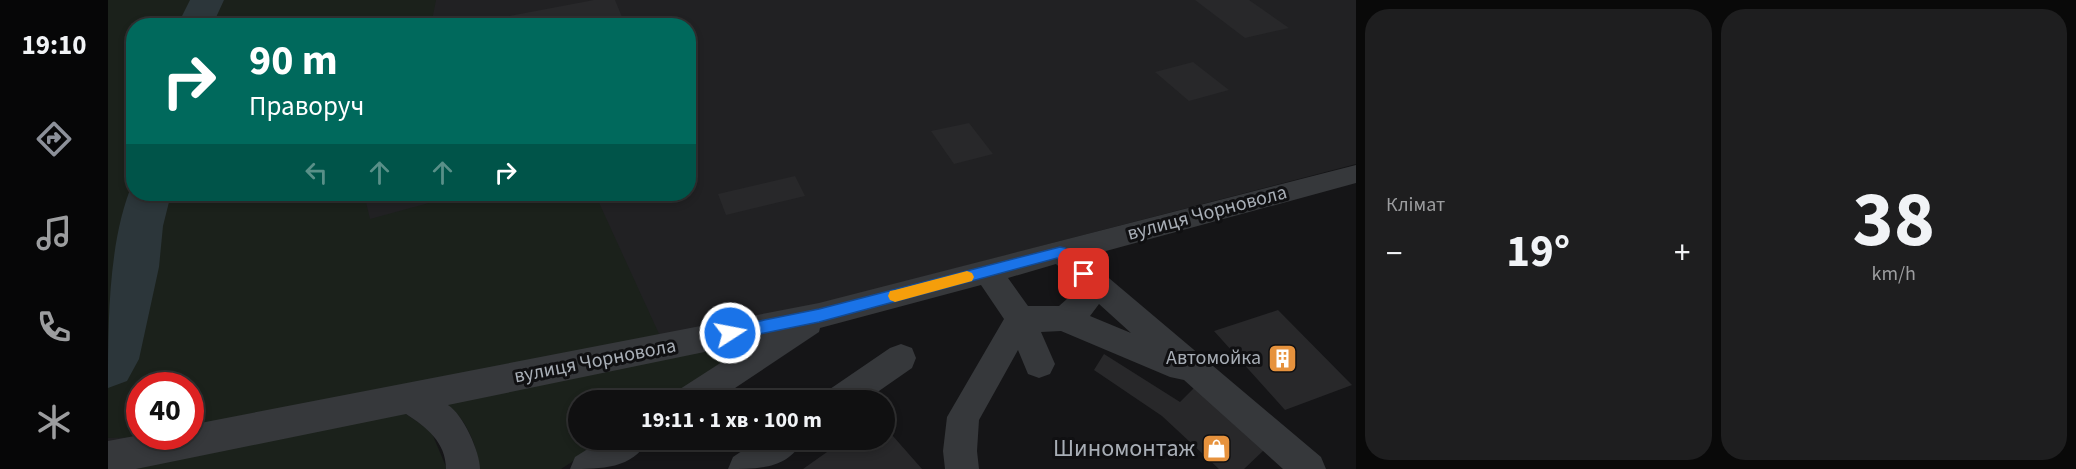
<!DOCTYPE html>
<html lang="uk">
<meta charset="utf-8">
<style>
:root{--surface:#101011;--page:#1e1e1f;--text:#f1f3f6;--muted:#9c9d9f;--line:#303031;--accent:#8c9099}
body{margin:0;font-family:"Source Sans 3",sans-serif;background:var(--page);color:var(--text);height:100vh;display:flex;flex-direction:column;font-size:22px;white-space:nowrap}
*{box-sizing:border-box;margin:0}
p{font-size:20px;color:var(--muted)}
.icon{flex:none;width:33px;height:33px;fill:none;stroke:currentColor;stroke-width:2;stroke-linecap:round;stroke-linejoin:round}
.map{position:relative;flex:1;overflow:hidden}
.side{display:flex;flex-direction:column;gap:9px;padding:9px;background:#090909;width:720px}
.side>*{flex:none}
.guide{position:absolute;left:18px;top:18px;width:570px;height:183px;border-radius:24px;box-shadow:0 3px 9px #0003,0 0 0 2px var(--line);background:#00695c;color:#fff;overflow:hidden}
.speed{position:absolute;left:18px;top:372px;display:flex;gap:12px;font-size:30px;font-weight:700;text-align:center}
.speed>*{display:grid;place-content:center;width:78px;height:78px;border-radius:50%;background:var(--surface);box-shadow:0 3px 9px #0003,0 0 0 2px var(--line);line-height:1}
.speed .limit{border:9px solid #d22;background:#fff;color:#111}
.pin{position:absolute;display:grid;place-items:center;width:51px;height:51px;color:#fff;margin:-26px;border-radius:12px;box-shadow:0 3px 9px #0006}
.me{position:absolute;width:66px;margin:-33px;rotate:79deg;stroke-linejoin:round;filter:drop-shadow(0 0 4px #0008)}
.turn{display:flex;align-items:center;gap:21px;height:126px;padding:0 24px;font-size:27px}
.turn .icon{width:78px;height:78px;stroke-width:2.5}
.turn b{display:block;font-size:42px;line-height:51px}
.lanes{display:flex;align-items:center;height:57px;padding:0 24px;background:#0003;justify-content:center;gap:30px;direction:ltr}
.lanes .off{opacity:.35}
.big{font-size:45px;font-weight:700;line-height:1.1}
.side .card{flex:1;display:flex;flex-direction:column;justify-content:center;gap:9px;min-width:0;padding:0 21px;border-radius:24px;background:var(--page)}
.side .dial{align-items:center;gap:0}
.dial b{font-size:78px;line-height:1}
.heat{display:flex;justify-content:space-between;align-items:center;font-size:33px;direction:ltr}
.side .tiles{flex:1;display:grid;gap:9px;grid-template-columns:repeat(2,1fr)}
.trip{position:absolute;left:460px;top:390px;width:327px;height:60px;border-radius:30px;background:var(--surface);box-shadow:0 3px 9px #0003,0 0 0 2px var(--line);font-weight:700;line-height:60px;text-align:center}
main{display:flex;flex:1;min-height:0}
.tab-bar{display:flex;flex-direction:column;width:108px;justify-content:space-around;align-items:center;background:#060607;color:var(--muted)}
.tab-bar .icon{width:42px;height:42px}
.tab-bar .active{color:var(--accent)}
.tab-bar b{font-size:27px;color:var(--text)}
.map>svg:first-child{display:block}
.built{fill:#212123;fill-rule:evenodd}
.green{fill:#1b211b}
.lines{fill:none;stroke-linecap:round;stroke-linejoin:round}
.river{fill:#2c363a;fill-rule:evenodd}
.building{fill:#28282a}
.minor{fill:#36383b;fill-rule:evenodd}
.route{fill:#1a73e8;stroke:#114b97;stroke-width:1.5}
.slow{fill:#f59e0b}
.labels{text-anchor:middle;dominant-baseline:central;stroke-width:6;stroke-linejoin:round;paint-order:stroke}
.street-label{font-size:20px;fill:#a8aeb6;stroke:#101012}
.poi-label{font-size:20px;fill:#a8aeb6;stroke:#101012;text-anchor:end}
.near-poi-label{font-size:24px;fill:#a8aeb6;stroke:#101012;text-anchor:end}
</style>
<main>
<nav class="tab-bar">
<b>19:10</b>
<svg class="icon active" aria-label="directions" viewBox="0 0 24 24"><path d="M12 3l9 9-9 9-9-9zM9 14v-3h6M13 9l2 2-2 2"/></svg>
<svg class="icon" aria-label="music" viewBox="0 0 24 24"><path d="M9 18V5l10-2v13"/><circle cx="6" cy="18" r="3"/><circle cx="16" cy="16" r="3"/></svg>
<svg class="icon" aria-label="phone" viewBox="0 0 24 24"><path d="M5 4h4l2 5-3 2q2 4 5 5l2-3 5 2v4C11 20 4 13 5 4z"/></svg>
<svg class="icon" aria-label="climate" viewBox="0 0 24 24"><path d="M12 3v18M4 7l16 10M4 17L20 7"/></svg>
</nav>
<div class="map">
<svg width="1248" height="469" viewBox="0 0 1248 469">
<rect width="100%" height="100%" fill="#151517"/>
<path class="built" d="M0 0H1248V164L707 305 83 429 82 386H32V436L0 445ZM26 26H580V194H26Z"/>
<path class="green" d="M0 0H328L323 25 26 26V194H256L262 219 354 194H487L552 336 83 429 82 386H32V436L35 437 0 438Z
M653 339 559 400H471V440H498L453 469H371C370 446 357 416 337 403Z
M295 412 323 431 339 469H12Z"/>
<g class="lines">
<path class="river" d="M82 0H116L104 26H69Z
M25 182 26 194H63L55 226 51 267 31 359 19 381 0 388C0 323 0 241 25 182Z"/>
</g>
<path class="building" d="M486 0H507L514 17 468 26H349Z
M1087 0H1141L1181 28 1137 38Z
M1085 62 1121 90 1081 101 1047 72Z
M861 123 885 154 846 164 823 131Z
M687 176 697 196 618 215 610 194Z
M1170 310 1244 385 1177 410 1106 331Z
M996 354 1072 402 1086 388 1156 450 1136 469H1111L1054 416 986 370Z
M777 427 814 469H695L736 440H777Z"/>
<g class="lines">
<path class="minor" d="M1248 165V183L976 257 1213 457 1218 469H1175L1076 380 1062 377 953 331 933 332 947 364 942 374 931 378 920 374 910 350 871 420 869 451 871 469H837L835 451 839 417 896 319 873 285 712 328 711 332 609 400H567L572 389 645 342 340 405C355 414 372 452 372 469H338C338 442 318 427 298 414L28 469H0V441L32 435 82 436V425L711 303ZM948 264 964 279 968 291 951 306H920L900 278ZM991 304 1023 333 982 316Z
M793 344 804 348 808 358 804 368 758 400H717L722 389 782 348Z
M494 440H540C525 469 493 469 462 469L467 457Z
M650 440H695C680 469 651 469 620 469L625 457Z"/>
</g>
<path class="route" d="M952 247 957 248 981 270 983 274 981 278H971L949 258 711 322 622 340 617 338 614 333 617 329 622 327 711 309Z"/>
<path class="slow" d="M859 271 864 273 866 277 864 281 787 302 782 300 780 296 782 291 787 290Z"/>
<defs>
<symbol id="building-square" viewBox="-11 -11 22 22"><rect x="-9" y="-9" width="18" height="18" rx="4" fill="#e6923d" stroke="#101012"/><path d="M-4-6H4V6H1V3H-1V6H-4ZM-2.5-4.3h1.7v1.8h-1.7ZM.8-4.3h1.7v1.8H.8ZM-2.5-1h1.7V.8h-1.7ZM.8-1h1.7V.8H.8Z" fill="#fff"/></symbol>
<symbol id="shop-square" viewBox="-11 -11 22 22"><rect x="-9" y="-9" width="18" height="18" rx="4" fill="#e6923d" stroke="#101012"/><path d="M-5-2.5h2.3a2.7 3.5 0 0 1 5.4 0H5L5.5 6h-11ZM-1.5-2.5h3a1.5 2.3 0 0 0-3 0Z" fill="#fff"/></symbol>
</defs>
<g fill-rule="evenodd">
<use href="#building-square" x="1158" y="342" width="33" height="33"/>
<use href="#shop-square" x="1092" y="432" width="33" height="33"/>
</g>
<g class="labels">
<g class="street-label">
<text transform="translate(1099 213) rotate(-15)">вулиця Чорновола</text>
<text transform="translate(487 361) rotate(-11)">вулиця Чорновола</text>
</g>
<g class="poi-label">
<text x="1153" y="358">Автомойка</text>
</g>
<g class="near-poi-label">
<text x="1087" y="448">Шиномонтаж</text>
</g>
</g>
</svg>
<div class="speed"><div class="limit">40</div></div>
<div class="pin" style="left:976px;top:274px;background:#d93025"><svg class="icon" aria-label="arrive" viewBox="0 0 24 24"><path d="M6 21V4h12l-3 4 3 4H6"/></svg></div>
<svg class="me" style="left:622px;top:333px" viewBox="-20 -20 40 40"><circle r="17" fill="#1a73e8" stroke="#fff" stroke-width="3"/><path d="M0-11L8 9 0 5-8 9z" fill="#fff"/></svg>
<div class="trip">19:11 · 1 хв · 100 m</div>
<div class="guide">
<div class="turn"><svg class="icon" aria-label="right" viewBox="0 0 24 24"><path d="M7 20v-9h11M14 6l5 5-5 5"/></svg><div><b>90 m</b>Праворуч</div></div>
<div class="lanes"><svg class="icon off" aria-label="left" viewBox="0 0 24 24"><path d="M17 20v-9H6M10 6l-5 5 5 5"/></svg><svg class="icon off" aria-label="ahead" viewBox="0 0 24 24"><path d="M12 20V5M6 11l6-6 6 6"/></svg><svg class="icon off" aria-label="ahead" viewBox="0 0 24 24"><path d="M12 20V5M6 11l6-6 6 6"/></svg><svg class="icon" aria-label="right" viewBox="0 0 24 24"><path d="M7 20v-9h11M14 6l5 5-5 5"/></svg></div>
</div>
</div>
<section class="side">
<div class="tiles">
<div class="card"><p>Клімат</p>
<div class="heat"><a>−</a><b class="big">19°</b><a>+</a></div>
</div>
<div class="card dial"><b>38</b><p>km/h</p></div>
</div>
</section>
</main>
